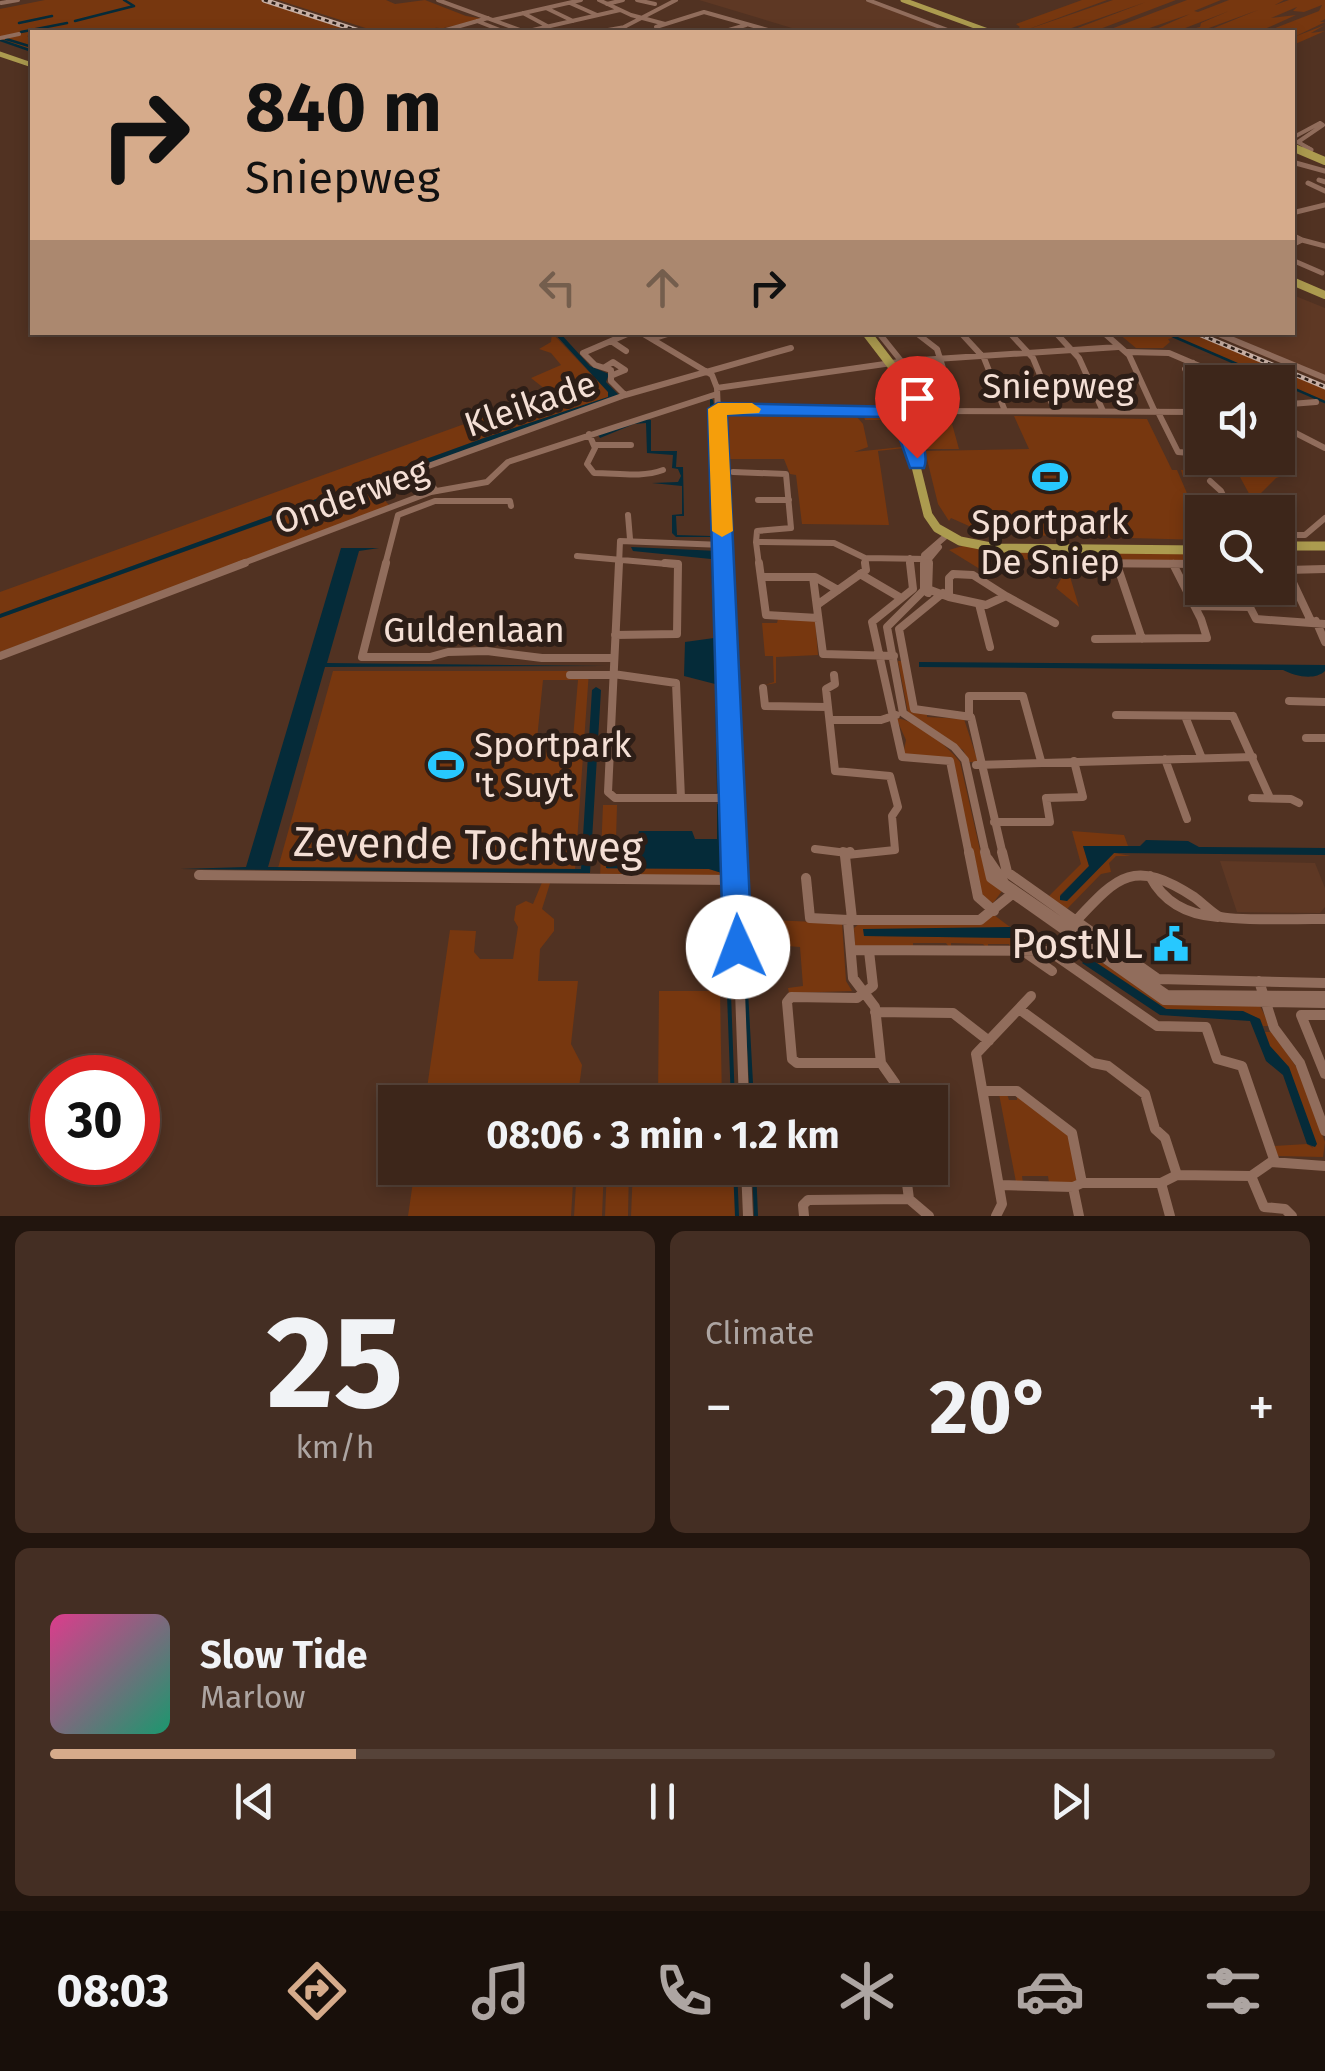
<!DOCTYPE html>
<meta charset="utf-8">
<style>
:root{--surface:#3d261a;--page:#442e23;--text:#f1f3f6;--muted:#ada5a2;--line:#564339;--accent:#d6ab8b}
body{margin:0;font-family:"Fira Sans",sans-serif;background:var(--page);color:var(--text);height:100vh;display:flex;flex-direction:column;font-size:38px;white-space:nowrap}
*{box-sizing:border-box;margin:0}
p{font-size:32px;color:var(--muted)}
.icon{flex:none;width:55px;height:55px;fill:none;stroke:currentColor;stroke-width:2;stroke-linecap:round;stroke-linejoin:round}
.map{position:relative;height:1216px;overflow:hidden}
.drawer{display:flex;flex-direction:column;gap:15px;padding:15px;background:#22150e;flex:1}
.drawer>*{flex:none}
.top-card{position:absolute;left:30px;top:30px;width:1265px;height:305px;border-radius:0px;box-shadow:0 5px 15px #0003,0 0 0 2px var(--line);background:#d6ab8b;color:#111;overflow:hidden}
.fabs{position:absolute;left:1185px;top:365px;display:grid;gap:20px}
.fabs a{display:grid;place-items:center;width:110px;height:110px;border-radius:0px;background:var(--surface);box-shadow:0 5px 15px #0003,0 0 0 2px var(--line);font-size:50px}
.speed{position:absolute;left:30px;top:1055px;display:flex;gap:20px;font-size:50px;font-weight:700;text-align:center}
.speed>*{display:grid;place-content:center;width:130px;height:130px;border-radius:50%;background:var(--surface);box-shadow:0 5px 15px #0003,0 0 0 2px var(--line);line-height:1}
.speed .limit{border:15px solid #d22;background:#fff;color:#111}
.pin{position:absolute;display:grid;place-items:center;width:85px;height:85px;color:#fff;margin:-102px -42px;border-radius:50% 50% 50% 0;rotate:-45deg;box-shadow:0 0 10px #0007}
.pin .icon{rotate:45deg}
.me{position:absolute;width:110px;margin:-55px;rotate:358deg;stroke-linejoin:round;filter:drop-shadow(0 0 8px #0008)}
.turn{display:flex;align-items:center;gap:35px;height:210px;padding:0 50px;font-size:45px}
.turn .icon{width:130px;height:130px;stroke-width:2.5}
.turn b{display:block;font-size:70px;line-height:85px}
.lanes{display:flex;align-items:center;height:95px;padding:0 50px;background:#0003;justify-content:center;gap:50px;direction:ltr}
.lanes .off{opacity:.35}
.big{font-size:75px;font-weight:700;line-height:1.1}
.drawer .widget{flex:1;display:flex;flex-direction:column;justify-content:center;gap:15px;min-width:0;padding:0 35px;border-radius:15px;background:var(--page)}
.drawer .dial{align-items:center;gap:0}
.dial b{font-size:130px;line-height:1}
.song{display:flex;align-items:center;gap:30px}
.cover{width:120px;height:120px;border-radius:15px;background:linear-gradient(135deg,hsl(330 70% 55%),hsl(160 70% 35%))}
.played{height:10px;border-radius:5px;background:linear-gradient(90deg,var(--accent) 25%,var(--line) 25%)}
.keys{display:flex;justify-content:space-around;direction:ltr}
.heat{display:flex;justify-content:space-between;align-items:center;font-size:55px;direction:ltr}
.drawer .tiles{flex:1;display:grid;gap:15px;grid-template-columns:1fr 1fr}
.widget:last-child{grid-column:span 2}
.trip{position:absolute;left:378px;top:1085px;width:570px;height:100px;border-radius:0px;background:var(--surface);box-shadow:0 5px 15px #0003,0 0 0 2px var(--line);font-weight:700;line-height:100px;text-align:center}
.dock{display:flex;height:160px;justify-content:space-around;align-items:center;background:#180f0a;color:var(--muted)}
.dock .icon{width:70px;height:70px}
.dock .selected{color:var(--accent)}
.dock b{font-size:45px;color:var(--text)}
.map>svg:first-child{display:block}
.built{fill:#5e3824}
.green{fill:#77370f;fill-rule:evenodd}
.water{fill:#052b39}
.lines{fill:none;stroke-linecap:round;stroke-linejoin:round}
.stream-far1{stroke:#052b39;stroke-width:2.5}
.stream{stroke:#052b39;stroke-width:4}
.minor-far4{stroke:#916d5c;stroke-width:4}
.minor-far3{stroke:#916d5c;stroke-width:5}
.minor-far2{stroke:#916d5c;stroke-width:6}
.minor-far1{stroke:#916d5c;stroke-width:8}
.minor{stroke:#916d5c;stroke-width:10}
.major-far2{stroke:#ac9b4f;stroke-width:5}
.major-far1{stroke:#ac9b4f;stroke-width:8}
.major{stroke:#ac9b4f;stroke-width:9}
.rail-casing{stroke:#c8b0a5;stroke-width:5}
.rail{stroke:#2d1e17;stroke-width:2.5;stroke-dasharray:4;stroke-linecap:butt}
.route{fill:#1a73e8;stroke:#114b97;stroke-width:2.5}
.slow{fill:#f59e0b}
.labels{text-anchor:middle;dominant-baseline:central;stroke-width:10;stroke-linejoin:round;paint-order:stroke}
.street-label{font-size:35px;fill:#f4dfd5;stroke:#2d1e17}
.poi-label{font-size:35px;fill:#f4dfd5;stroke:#2d1e17}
.near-street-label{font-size:42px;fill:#f4dfd5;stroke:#2d1e17}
.near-poi-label{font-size:42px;fill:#f4dfd5;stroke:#2d1e17;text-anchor:end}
</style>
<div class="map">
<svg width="1325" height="1216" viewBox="0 0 1325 1216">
<rect width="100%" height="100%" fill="#513222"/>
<path class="built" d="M699 0H865L950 32H805Z
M1293 295 1325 308V382L1209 333 1292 332Z
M1220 861 1315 863 1325 888V907L1320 913 1237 912Z"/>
<path class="green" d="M45 0H261L359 32 42 31 27 36 32 40V51L0 40V9Z
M278 0H386L395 4 425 0 466 16 485 19 425 32 439 27 420 32H378Z
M1082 0H1107L1023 31 1113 0H1176L1092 32H1067L1146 2 1060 32H1014L1020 27 1016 24Z
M1187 0H1221L1194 11 1198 12 1229 0H1284L1275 5 1289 0H1325V19L1320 22H1325L1294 37 1325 25 1311 33 1325 31 1293 45 1292 32H1265L1319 11 1322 5 1304 12 1293 11 1297 7 1271 18 1296 15 1258 32H1235L1249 31 1242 28 1204 32 1258 10 1198 32H1179L1200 27 1201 23 1229 11 1175 32H1149L1190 14 1138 32H1103Z
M552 333 608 392V397L484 438 0 614V592L550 393 531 378 561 365 551 353 539 349 551 342Z
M1118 333H1191L1325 388V401L1176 337 1168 339 1170 342 1163 348H1136Z
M925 413H949L959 449H924L917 419Z
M863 414 889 415 898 420 905 448 878 451 889 525 802 524 796 475 790 474 784 459H727L725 419 730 415 857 417 863 424 868 447 854 452 902 447 896 420H865Z
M1014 416 1147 419 1172 470H1177L1202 528V540L1025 535 978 530 951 518 949 521 938 504 925 451 1029 449Z
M1278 446 1286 453 1290 474 1276 478 1260 494 1266 505 1272 504V512H1259L1240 477H1183L1181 470 1284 471Z
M370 485 390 506 0 652V618Z
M966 545 1202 551V563L1100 559 1066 563 1079 607 1056 588 1062 577 1041 567V559L981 561 996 579 949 550Z
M778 619H815L818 655 776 657V683L765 685 774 682 773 656H765L762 623H777Z
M898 661H902L913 712 927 714V717L964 719 978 762H969L963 750 908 713Z
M333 671H589L575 870 278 868ZM543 680H578L572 750 536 749Z
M896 718C916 720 948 746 960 762L985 872 1002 891 993 903 980 895 952 759 903 755 906 740Z
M724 800 729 805 728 876 600 877 603 805H617L616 840 608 844 607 869H709L725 874 723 804H717Z
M1072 831 1124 835 1128 846H1083L1089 866 1060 895 1067 901 1114 853 1131 856H1116L1109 863 1111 872 1101 874 1066 910 1048 897 1081 864Z
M543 880H551L542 909 554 919V931L540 949 538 981H578L571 1044 582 1065 577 1102H425L450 930 476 931 474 952 480 959H513L518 927 514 920 516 906 526 901 533 904Z
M994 915 1010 927 864 936 1013 938 1018 933 1035 945V949H1011L1009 944H988V949L983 944 951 943V949L946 943H913V948L855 946 854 928 859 924 979 922Z
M745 919 842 923 846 981 852 991 789 993 788 988 803 986 800 947 747 943Z
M1090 955 1155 997 1260 1006 1270 1026H1263L1260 1019C1230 1005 1198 1017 1167 1009 1139 1003 1111 974 1088 957Z
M659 991H720L722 1102H658Z
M1265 1032H1272L1297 1068 1325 1142 1323 1157 1278 1156 1274 1146 1307 1144 1313 1148 1289 1068 1270 1046Z
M999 1094H1007L1009 1100H1017V1094L1068 1134 1078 1178 1074 1183H1049L1048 1176H1022L1023 1183 1016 1182Z
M415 1168H574L571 1216H408Z
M577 1168H604L602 1216H574Z
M607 1168H629L628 1216H605Z
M633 1168H735L737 1216H631Z"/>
<path class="water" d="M554 333H560L590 366 609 374 606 382 619 395 0 618V614L484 438 608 397V392Z
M710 398 713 400 715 412 854 414 714 415 717 532 729 538 712 541 710 537H676L672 533V515L682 514V486L652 483 678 482 681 476 678 469 672 468 673 455 647 453 646 423 634 424 600 438 598 435 645 419 651 420V451H677L676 467H683L684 516H676L677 535 711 536Z
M631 547 718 551 724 727 722 793H717L715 684 684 676 685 642 714 638 711 559 633 551Z
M341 548H379L359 551 327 663 607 666 325 667 268 867 581 869 592 690 596 687 601 690 590 873 180 869 246 867Z
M919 662 1325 665V671C1314 681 1295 676 1283 670L919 667Z
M717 804 725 805V874L709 869 606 868 608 844 614 840 637 839 639 831H692L695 839H717Z
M1146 840 1188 841 1199 847 1325 848V855L1114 853 1067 901 1060 900V896L1089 866 1083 846H1140Z
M1010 927 1018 933 1013 938 864 936 863 929Z
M1088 957 1166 1009 1243 1011 1260 1019 1270 1046 1289 1067 1317 1144 1315 1147 1307 1144 1283 1075 1266 1061 1250 1021 1160 1015 1082 963Z"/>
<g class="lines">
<path class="stream-far1" d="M75 21 134 6 124 0
M19 23 52 16
M21 32 67 23
M6 39 29 46
M0 40 32 51
M1163 332 1325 402
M730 628 740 850"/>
<path class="stream" d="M725 886 733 1102
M744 953 752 1102
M735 1168 737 1216
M754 1168 756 1216"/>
<path class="minor-far4" d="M438 0 525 32
M599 0 631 15 665 24
M637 0 655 4
M868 0 953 32
M1 3 18 0
M570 3 597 15
M607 4 623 0
M546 8 573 21
M523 13 549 27
M493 20 581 0
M477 21 505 32
M624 27 676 0
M656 27 704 12 775 32
M439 32 488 18
M524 32 620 10
M597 32 625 27
M627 32 633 31
M722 32 746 25
M0 38 19 34
M1292 138 1320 123
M1310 149 1298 142 1323 125 1320 123"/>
<path class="minor-far3" d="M1305 147 1311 150
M1292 162 1325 171
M1319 180 1325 182
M1308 183 1325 191
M1292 213 1325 205
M1292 235 1302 240 1292 245
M1302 240 1325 246
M1292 260 1322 273
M640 332 643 334
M1214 332 1219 334
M627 334 632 332
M668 334 674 332"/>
<path class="minor-far2" d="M640 332 712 375 717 388 724 565
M878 332 902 362
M915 332 937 349 956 410
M960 332 984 358 1005 411
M1009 332 1033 358 1055 411
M1055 332 1079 358 1103 411
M1103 332 1129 355 1155 412
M1214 332 1325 378
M652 339 674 332
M611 341 583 353 595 365 611 370V381L625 395
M626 351 611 341 632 332
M1127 352 1169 353 1237 382
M1193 363 1185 369 1193 383 1202 384
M605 367 613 362 625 370 613 375
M717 388 906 361 1118 347
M1278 405 1316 402
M718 409 897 411
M913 411 1202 412
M1158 412 1178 452 1202 454
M1278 424 1325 448
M589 434 595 448 587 464 594 473C618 473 641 478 663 470
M595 445H631
M733 472 786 474 791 528 757 531 756 542
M1210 481 1221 491 1231 512
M436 491 420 469 625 395 791 348
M758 500H789
M628 515 630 539
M1278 535H1305L1325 518
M577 556 678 565
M865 558 866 565
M910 558 911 565
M1074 563 1202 564
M238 565 431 492 487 482 508 462 717 394
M385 565 398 515 435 501H510L511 506
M619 565 620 541 723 545
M759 565 756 542 834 543 865 558 929 559
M924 565V555L947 535
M929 565V559L939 547"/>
<path class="minor-far1" d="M386 563 362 657H430L448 652 487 651 542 658H614
M619 563 608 792 615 798H731
M724 563 735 855
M759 563 766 615 818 618
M910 563 913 589 872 622 902 757 950 761 969 855
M924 563V590L887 627 903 713 954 747 965 760 986 855
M1074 563 1202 564
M1117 565 1142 639
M1278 566 1287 570 1325 569
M1287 570 1311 621
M860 574 901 598
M953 574 973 575 1006 596 986 605 949 597V578Z
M764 577H815L838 590
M813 577 823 654 894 656
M925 588 949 597
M1240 588 1256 619 1325 624
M928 593 929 563
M943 593 899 629 914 709 971 717 1003 855
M1006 596 1055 623
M979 604 990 647
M817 605 866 570 865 563
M1195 606 1249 607
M1316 621 1325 642
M615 635 677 634 678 564 665 563
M1095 639 1207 638 1201 619 1173 564
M0 656 245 563
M613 674 676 683 681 798
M570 675H613
M834 675 835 684 826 689 835 771 890 776 898 807 892 816 895 850 847 855
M763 688 765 706 827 707
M1289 701 1325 702
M969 714V696H1023L1041 761
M1116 715 1233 716
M1185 716 1201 756
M1233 716 1270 798
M831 720H881L896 715
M1306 738H1325
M1165 759 1187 819
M976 765 1253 757
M1252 798 1291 799 1299 803
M994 822H1050L1046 798 1083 797 1074 761
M815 849 847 853"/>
<path class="minor" d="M735 852 744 1102
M843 852 847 853
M850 852 845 856 852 919
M969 852 978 897 994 911
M985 852 991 878 1164 1000 1325 1003
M1002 852 1007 872 1158 979 1325 983
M988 859 1005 884 1167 995 1325 996
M199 875 735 880
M1150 876C1164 903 1189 915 1218 917
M806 878 810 918 848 920
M1073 924C1117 877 1132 857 1194 897 1202 903 1211 912 1218 916 1226 921 1309 919 1325 919
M851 950 1049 951 1157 1026 1206 1027 1217 1059 1242 1066 1275 1162
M869 951 873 986 857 998 791 997 787 1002 792 1059 797 1063H881
M1023 951 1052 971
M1259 981 1274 1028 1300 1063 1325 1131
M1019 1009 1093 1063 1108 1066 1145 1094 1155 1129 1165 1138 1177 1175
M875 1012 953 1013 989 1041
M1325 1015H1301L1325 1074
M983 1091H1017L1072 1133 1082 1183 1073 1187 1000 1185
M897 1102 895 1083 881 1063 875 1007 853 978 848 920H980L1012 894
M746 1168 748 1216
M1251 1176 1264 1207 1285 1209 1292 1216
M1082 1183H1161L1177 1175 1251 1176 1271 1162 1325 1166
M1161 1183 1170 1216
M1073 1187 1079 1216
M909 1199 929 1216
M804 1216 803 1205 808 1200 909 1199 905 1168
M996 1216 1002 1204 976 1054 1031 996"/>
<path class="major-far2" d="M903 0 991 32
M0 54 32 65
M1292 147 1297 149"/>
<path class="major-far1" d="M1292 147 1325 161
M1292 281 1325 295"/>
<path class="major" d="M866 332 892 366 901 408 897 411 905 422 928 515 937 528 960 541 996 548 1202 550
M1278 546H1325"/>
<defs>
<path id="rail" d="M264 0 362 32
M1194 332 1325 387"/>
</defs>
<use href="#rail" class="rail-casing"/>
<use href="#rail" class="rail"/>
</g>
<path class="route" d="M718 403 903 407C916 417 930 454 924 468H910L892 417 727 415 752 947 748 955 738 959 727 955 723 947 708 409Z"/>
<path class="slow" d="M752 403 761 409 759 413 727 415 733 531 722 537 712 531 708 409 718 403Z"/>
<defs>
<symbol id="stadium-bare" viewBox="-9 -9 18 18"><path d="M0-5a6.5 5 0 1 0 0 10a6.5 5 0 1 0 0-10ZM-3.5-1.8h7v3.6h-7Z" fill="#27c8ff" stroke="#2d1e17" stroke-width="2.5" paint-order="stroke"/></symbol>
<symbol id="civic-bare" viewBox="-9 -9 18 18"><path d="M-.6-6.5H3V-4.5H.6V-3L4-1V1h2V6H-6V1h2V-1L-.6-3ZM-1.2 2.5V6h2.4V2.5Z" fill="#27c8ff" stroke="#2d1e17" stroke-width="2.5" paint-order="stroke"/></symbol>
</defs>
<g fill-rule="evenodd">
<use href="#stadium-bare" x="1025" y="452" width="50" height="50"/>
<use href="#stadium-bare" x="421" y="740" width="50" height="50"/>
<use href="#civic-bare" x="1146" y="919" width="50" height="50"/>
</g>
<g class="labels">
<g class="street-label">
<text x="1058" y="386">Sniepweg</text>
<text transform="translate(530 404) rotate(-19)">Kleikade</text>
<text transform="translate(351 496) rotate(-20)">Onderweg</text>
<text x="474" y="630">Guldenlaan</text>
</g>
<g class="poi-label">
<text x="1050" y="522">Sportpark<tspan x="1050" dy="40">De Sniep</tspan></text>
<text x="474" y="745" text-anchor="start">Sportpark<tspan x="474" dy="40">'t Suyt</tspan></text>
</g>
<g class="near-street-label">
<text transform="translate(468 845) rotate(1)">Zevende Tochtweg</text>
</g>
<g class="near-poi-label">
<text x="1143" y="944">PostNL</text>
</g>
</g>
</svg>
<div class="fabs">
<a><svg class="icon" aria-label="sound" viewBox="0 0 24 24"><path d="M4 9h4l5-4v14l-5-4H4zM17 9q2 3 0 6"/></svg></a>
<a><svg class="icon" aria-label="search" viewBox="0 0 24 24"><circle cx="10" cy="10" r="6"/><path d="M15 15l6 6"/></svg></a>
</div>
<div class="speed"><div class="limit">30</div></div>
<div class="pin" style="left:917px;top:458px;background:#d93025"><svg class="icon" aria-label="arrive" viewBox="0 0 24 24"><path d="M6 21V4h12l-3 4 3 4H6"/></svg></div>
<svg class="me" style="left:738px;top:947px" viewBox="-20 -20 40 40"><circle r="19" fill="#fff"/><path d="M0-13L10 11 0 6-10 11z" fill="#1a73e8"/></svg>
<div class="trip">08:06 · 3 min · 1.2 km</div>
<div class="top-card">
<div class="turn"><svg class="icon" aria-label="right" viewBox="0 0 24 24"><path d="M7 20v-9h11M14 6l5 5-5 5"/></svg><div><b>840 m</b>Sniepweg</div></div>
<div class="lanes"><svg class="icon off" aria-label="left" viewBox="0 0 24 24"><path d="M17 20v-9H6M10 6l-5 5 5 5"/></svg><svg class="icon off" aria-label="ahead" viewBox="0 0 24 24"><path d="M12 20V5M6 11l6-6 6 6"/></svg><svg class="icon" aria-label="right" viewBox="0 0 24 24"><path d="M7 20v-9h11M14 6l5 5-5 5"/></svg></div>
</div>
</div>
<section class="drawer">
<div class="tiles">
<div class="widget dial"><b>25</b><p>km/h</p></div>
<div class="widget"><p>Climate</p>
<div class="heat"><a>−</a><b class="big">20°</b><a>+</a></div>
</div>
<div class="widget">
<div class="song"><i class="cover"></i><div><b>Slow Tide</b><p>Marlow</p></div></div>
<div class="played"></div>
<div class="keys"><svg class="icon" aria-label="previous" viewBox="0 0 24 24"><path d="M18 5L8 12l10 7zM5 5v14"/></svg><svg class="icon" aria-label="pause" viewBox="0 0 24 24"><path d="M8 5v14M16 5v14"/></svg><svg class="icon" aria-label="next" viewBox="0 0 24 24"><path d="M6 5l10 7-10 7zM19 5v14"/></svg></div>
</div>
</div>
</section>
<nav class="dock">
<b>08:03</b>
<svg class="icon selected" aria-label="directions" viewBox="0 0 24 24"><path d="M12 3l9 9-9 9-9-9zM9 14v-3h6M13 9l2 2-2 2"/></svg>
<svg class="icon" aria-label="music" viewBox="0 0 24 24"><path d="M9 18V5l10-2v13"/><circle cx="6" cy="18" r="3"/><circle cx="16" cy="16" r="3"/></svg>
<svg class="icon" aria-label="phone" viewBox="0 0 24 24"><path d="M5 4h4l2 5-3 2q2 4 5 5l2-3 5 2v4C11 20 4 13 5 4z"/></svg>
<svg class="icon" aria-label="climate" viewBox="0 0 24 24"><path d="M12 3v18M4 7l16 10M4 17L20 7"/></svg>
<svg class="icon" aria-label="car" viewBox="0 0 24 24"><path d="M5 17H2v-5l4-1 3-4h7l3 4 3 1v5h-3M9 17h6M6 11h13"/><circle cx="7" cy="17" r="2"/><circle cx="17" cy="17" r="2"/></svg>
<svg class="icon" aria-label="filters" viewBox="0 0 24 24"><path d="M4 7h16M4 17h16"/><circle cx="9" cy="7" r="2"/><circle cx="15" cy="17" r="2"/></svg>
</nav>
